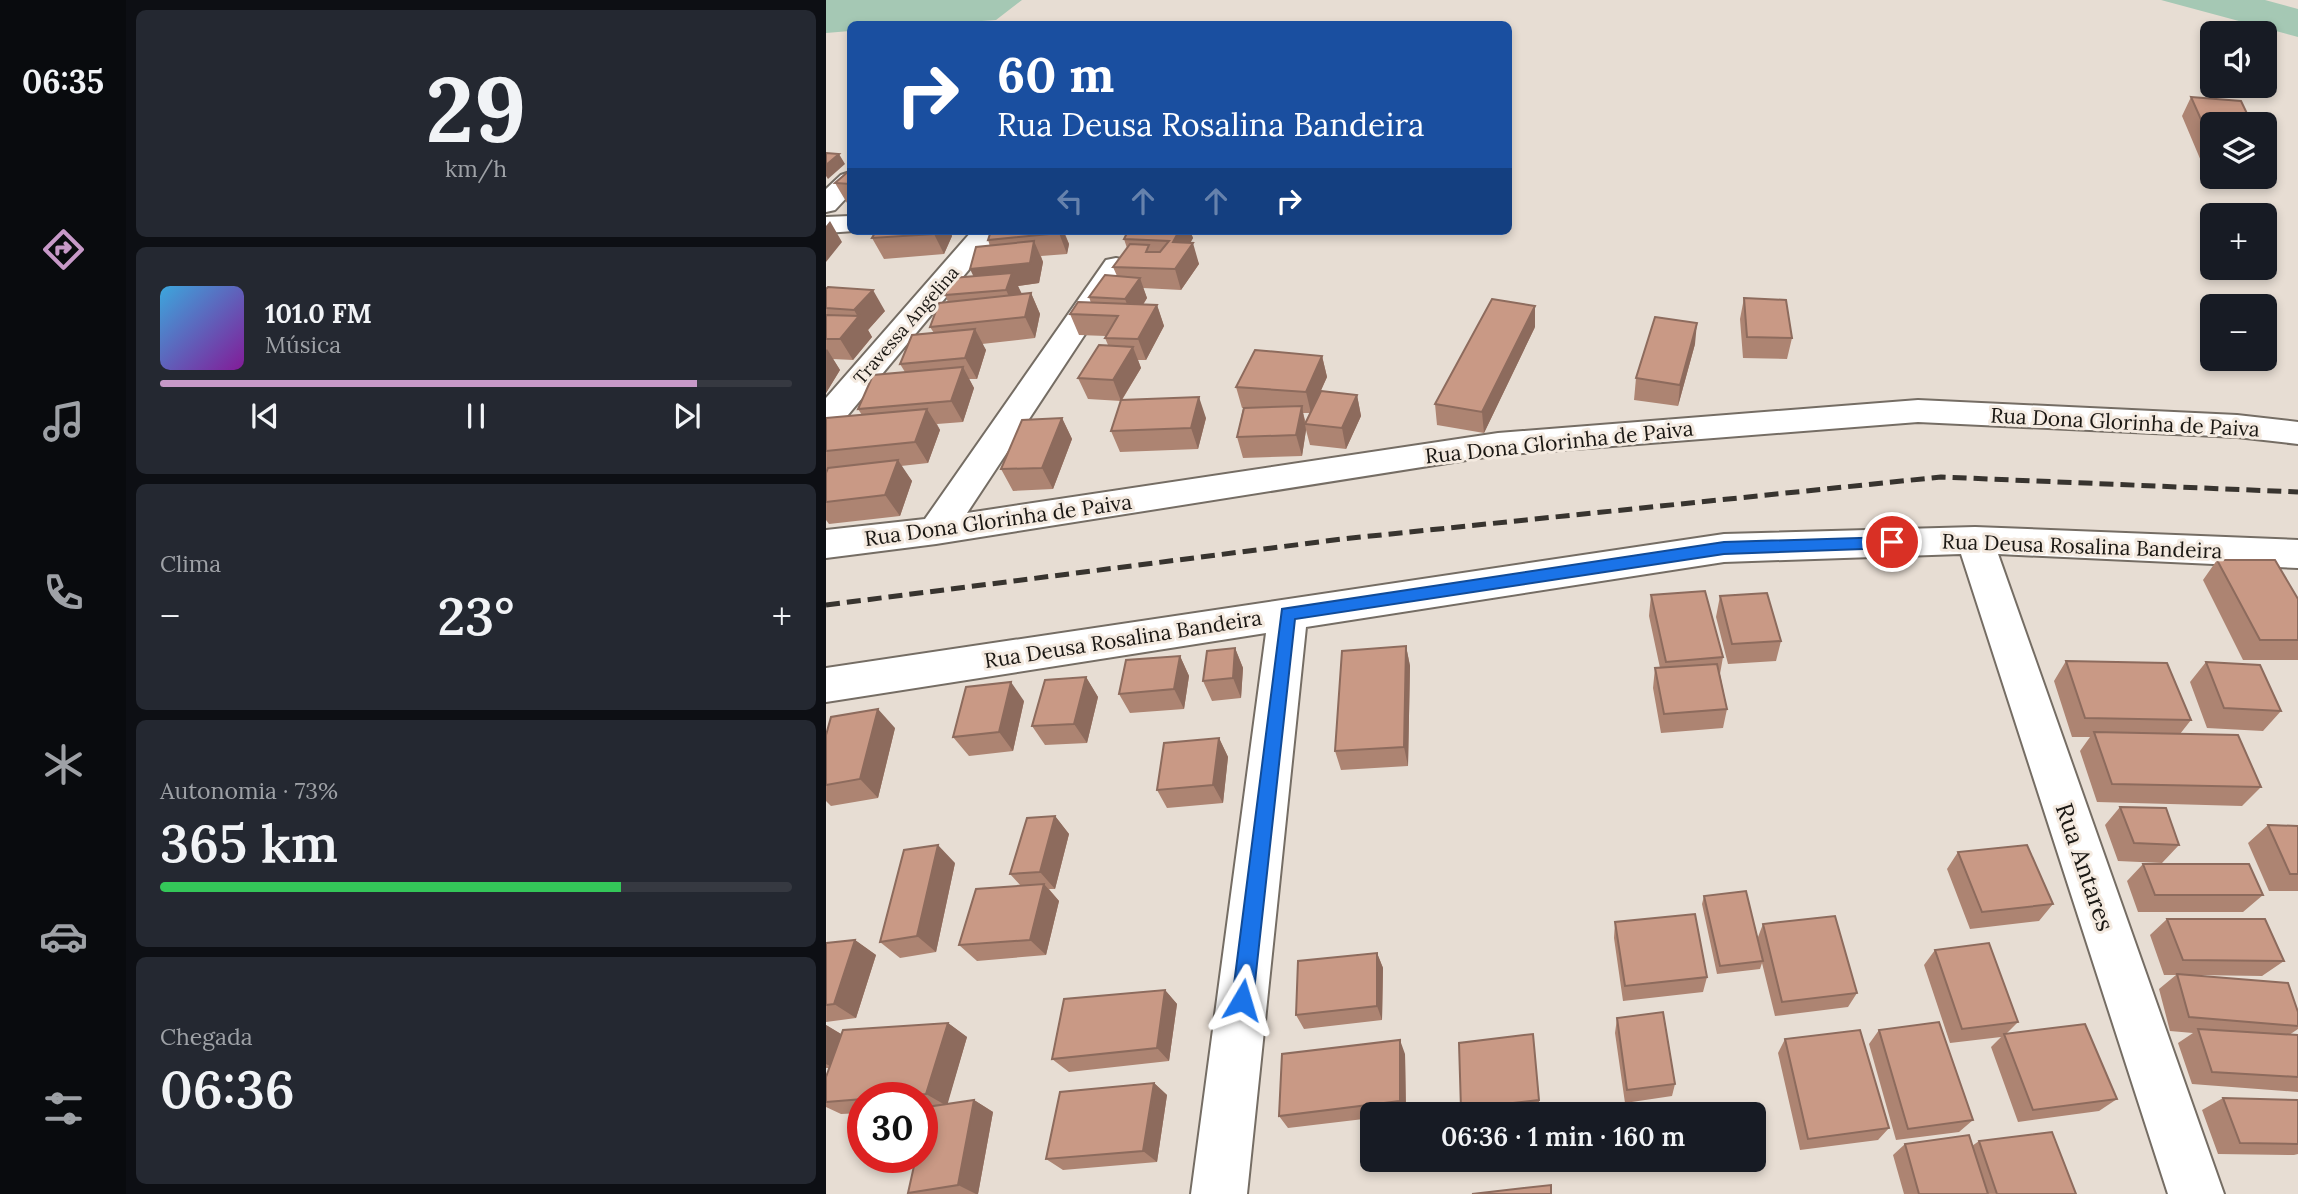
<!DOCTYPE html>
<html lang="pt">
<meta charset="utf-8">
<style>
:root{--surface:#171b24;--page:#242831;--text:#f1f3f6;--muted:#9ea1a6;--line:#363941;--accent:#c799c8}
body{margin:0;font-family:Lora,serif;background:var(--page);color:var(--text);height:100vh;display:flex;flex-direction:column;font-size:26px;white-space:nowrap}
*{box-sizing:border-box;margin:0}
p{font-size:23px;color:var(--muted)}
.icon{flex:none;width:38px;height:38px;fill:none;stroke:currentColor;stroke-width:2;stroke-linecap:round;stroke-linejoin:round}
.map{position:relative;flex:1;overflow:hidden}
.drawer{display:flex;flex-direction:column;gap:10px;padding:10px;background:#0d0f14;width:700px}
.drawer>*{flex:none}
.hud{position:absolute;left:21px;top:21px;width:665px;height:214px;border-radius:10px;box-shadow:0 4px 10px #0003;background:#1a4fa0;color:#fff;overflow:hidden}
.buttons{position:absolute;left:1374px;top:21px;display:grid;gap:14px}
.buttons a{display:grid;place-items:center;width:77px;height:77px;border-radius:10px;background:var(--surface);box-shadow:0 4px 10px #0003;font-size:35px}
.speed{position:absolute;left:21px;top:1082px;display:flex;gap:14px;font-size:35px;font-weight:700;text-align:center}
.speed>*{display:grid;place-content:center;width:91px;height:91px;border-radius:50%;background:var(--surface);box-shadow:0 4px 10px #0003;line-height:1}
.speed .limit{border:10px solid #d22;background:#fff;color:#111}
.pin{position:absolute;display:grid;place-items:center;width:60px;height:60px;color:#fff;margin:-30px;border:4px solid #fff;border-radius:50%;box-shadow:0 2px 7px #0007}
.me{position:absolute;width:77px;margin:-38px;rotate:7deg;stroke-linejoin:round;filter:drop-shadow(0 0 5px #0008)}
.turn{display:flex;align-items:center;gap:24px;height:147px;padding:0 35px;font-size:32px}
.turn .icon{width:91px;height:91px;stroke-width:2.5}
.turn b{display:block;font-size:49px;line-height:60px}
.lanes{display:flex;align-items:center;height:66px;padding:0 35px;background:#0003;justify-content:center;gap:35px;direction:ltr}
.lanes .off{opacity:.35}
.big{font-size:52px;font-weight:600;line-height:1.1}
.drawer .widget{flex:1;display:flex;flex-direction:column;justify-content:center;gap:10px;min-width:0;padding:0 24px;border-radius:10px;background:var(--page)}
.drawer .dial{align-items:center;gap:0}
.dial b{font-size:91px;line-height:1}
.song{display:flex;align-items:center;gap:21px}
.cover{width:84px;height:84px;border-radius:10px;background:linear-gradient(135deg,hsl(200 70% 55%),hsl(290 70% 35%))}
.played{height:7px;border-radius:4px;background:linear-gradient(90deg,var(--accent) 85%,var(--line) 85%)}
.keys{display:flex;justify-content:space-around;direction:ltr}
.heat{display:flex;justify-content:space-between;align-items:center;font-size:38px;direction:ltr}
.charge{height:10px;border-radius:5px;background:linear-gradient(90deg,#34c759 73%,var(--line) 0)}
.trip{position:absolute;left:534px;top:1102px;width:406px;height:70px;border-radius:10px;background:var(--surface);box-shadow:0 4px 10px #0003;font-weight:600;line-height:70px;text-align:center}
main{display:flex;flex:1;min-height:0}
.menu{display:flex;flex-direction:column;width:126px;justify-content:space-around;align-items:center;background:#090b0e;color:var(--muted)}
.menu .icon{width:49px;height:49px}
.menu .on{color:var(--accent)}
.menu b{font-size:32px;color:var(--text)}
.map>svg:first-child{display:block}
.green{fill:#a5c8b4}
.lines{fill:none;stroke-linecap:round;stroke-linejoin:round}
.minor-casing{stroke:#756d64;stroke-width:4}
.minor{fill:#fff;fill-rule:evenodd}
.rail{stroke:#38342f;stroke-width:5;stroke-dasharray:14 7;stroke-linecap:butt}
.wall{fill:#ad8472;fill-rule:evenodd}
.shaded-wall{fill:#8d6b5d}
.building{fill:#c99985;stroke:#8d6b5d;stroke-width:2}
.route{fill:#1a73e8;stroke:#114b97;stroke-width:2}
.labels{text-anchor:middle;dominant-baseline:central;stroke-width:6;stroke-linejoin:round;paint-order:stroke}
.far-street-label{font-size:18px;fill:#1a1713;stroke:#f4eae0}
.street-label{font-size:21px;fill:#1a1713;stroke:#f4eae0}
.near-street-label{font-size:24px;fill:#1a1713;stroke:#f4eae0}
</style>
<main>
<nav class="menu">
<b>06:35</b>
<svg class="icon on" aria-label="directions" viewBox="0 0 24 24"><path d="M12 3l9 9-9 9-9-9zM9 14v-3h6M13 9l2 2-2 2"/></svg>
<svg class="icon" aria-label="music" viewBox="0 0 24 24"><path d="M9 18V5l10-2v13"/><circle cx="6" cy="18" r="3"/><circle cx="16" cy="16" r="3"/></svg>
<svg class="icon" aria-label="phone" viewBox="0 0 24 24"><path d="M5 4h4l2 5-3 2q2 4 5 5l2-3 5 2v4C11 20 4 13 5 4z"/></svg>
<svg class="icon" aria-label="climate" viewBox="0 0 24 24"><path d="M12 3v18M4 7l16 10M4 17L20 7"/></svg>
<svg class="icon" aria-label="car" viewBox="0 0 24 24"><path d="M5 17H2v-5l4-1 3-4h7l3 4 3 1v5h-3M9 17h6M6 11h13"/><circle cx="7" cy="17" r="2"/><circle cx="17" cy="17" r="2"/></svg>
<svg class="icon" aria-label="filters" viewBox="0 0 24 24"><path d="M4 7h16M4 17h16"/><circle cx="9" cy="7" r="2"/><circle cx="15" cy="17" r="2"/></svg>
</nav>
<section class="drawer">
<div class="widget dial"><b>29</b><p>km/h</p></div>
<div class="widget">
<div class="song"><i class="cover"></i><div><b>101.0 FM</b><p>Música</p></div></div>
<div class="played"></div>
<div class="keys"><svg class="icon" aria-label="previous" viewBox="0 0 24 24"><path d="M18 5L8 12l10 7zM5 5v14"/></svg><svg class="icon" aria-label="pause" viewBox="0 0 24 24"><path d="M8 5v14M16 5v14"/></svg><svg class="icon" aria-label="next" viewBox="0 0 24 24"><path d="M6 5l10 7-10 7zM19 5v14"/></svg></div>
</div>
<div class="widget"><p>Clima</p>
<div class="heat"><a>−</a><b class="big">23°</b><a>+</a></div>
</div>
<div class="widget"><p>Autonomia · 73%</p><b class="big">365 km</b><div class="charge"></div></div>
<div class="widget"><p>Chegada</p><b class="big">06:36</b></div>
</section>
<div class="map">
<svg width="1472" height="1194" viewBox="0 0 1472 1194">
<rect width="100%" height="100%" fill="#e7ddd3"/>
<path class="green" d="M0 0H196L170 20 114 24H24V31L0 33Z
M1335 0H1439L1472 9V37Z"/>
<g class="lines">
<defs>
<path id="minor" d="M24 172V194L9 210 0 212V189L15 175Z
M24 216V231H28L0 233V217Z
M146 231H175L12 427 0 430V398Z
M290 258 300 260 304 266 141 513 672 433 1092 400 1411 415 1472 422V444L1411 437 1092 422 672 455 110 544 0 558V530L99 519 280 260Z
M1149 527 1472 540V568L1172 554 1398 1194H1342L1135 554 898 562 480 627 421 1194H365L440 633 0 702V668L898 534Z"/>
</defs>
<use href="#minor" class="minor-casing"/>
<use href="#minor" class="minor"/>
<path class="rail" d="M0 605 516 539 1115 477 1472 492"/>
</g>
<path class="wall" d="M1365 97 1386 124V162L1375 161 1356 116Z
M24 170V203H21L9 183Z
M50 231H124L126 236 118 254 58 259 46 238Z
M165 231H241H238L243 244 241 254 215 256 217 262 213 283 192 286 195 294 205 293 214 314 209 338 156 344 160 350 151 379H143L148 388 137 422 111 424 114 430 102 463 75 466 86 481 74 516 3 524 0 520V418L36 415 32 409 79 372 74 364 108 333 104 327 122 302 119 295 148 276 164 246 162 240Z
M302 231H364L367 238 364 243 373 264 355 290 317 288 321 298 317 305H331L338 326 320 360H312L315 368 296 400 380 418 372 449 294 452 285 431 295 401 262 399 252 378 282 345 279 338 280 336 253 335 244 314 265 303 263 297 291 276 287 267 301 248 298 239Z
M0 289 59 311 42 330 46 337 27 360 7 359 14 370 0 393Z
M918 298 966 338 961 359 917 358 914 319Z
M709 327 658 433 611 425 609 404Z
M869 344 852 406 808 400 810 378Z
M496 356 501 377 487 407 531 395 535 416 520 449 484 445 480 430 476 456 417 458 411 437 417 408H416L410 387ZM477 413H484L480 423Z
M236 418 246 439 227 489 187 491 175 469Z
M1391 560 1472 599V660H1417L1377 580Z
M825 595 897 657 894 674 901 709 897 728 835 733 827 688 829 668H834L823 616Z
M894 596 955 641 950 661 902 664 890 617Z
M580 646 584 666 582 766 515 770 509 751Z
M409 648 417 668 415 698 386 701 377 681Z
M354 656 363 676 358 709 304 713 293 694Z
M1240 661 1365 720 1354 734 1435 787 1416 806 1271 802 1254 751 1264 737H1246L1228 681Z
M1380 662 1455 711 1437 731 1381 728 1364 682Z
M260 677 272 697 261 743 219 745 206 726Z
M198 701 187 751 143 756 127 737Z
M69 728 52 798 5 806 0 801V735Z
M393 738 402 757 397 803 341 808 331 790Z
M1294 807 1353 845 1336 863 1292 861 1279 825Z
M229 816 243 834 229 889H223L233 901 220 955 151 961 133 945 195 886 184 874Z
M1442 825 1472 826V891H1443L1422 843Z
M1132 852 1227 904 1213 921 1144 929 1121 869Z
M129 863 110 952 74 958 54 942Z
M1317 864 1437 895 1417 912H1312L1301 881Z
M878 896 932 937 937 924 1031 993 1022 1007 949 1016 936 963 934 969 891 974 876 904Z
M1341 919 1458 961 1436 976 1370 975 1472 1012V1029L1463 1035H1472V1092L1366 1084 1352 1043 1367 1033 1344 1031 1333 989 1350 975H1338L1324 935Z
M789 922 881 977 877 992 797 1001 788 938Z
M29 940 50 955 30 1018 0 1022V943Z
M1109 950 1192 1022 1181 1033 1291 1099 1273 1111 1192 1122 1165 1047 1175 1037 1124 1043 1098 965Z
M551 953 557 968 556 1020 478 1029 470 1015Z
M339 990 351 1004 343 1061 243 1072 226 1059Z
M791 1018 849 1084 846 1096 799 1103 789 1033Z
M122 1023 141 1037 121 1104 148 1100 167 1112 152 1194H84L82 1193 101 1108H96V1097H37V1113L15 1114 0 1107V1077L3 1068H0V1025L15 1034 13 1040Z
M1053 1030 1147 1120 1133 1132 1070 1140 1043 1044Z
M707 1034 714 1112 691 1115H637L635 1109Z
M959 1039 1063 1128 1052 1140 974 1150 952 1053Z
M579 1054 580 1113 569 1115H546V1118L462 1128 453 1116Z
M328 1083 341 1095 331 1162 237 1170 220 1159Z
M1397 1098 1472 1144V1154L1468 1155 1392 1154 1376 1110Z
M1153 1141 1250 1194H1078L1067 1155 1079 1144 1146 1146Z"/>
<path class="shaded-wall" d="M13 154 19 164 2 179 0 176V165Z
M4 221 16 242 0 262V226Z
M109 231H124L126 236 118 254 108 234Z
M233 231H237L243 244 241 254 233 233Z
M353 231H364L367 238 353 263 347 242Z
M208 241 217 262 213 283 192 286 196 294 190 311 180 290H154L144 269Z
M367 243 373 264 355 290 349 269Z
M314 278 321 298 307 320 299 299Z
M47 290 59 311 42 330 46 337 27 360 14 339 32 317 28 310Z
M205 293 214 314 209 338 199 317Z
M331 305 338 326 320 360 312 339Z
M709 306V327L658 433 656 412Z
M871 323 869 344 852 406 854 385Z
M149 329 160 350 151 379 139 358Z
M307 347 315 368 295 401 287 380Z
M1 349 14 370 0 393V350Z
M496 356 501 377 485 413 480 392Z
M137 367 148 388 137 422 125 401Z
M531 395 535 416 520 449 516 428Z
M373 397 380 418 372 449 365 428Z
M476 406 480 430 476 456 470 435Z
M101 409 114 430 102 463 89 442Z
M236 418 246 439 227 489 216 468Z
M72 460 86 481 74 516 59 495Z
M580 646 584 666 582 766 578 747Z
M409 648 417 668 415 698 407 678Z
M354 656 363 676 358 709 348 689Z
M260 677 272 697 261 743 248 724Z
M185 682 198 701 187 751 173 732Z
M52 709 69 728 52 798 34 779Z
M393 738 402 757 397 803 387 785Z
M229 816 243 834 229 889 214 872Z
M112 845 129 863 110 952 91 936Z
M218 884 233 901 220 955 204 940Z
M29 940 50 955 30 1018 8 1004Z
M551 953 557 968 556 1020 551 1006Z
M339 990 351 1004 343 1061 331 1048Z
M122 1023 141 1037 121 1106 100 1094Z
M0 1025 15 1034 6 1067 0 1064Z
M574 1040 579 1054 580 1113 574 1101Z
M328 1083 341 1095 331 1162 317 1151Z
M148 1100 167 1112 152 1194H150L132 1185Z"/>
<path class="building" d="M1365 97 1415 101 1426 124H1386V142H1385Z
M0 153 13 154 0 165Z
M24 170V184L9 183Z
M50 231H109L108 234 46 238Z
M165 231H233V233L162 240Z
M302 231H353L347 242 367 243 349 269 287 267 304 244 323 245 320 252H334L343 241 298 239Z
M208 241 204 263 144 269 150 247Z
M186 273 180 290 119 295 126 278Z
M279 275 314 278 299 299 263 297Z
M2 287 47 290 28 310 0 308V289Z
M205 293 199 317 104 327 113 303Z
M918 298 960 300 966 338 921 337Z
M666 299 709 306 656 412 609 404Z
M252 302 331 305 312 339 279 338 292 316 244 314Z
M0 315 33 316 14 339H0Z
M829 317 871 323 854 385 810 378Z
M149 329 139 358 74 364 86 335Z
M273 345 307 347 287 380 252 378Z
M429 350 496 356 480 392 410 387Z
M137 367 125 401 32 409 47 375Z
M495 391 531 395 516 428 479 424Z
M373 397 365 428 285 431 295 400Z
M476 406 470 435 411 437 418 408Z
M101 409 89 442 0 451V418Z
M236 418 216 468 175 469 196 420Z
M72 460 59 495 0 502V473L2 468Z
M1391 560H1449L1472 599V640H1434Z
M879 591 897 657 840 662 825 595Z
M941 593 955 641 906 644 894 596Z
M580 646 578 747 509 751 516 651Z
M409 648 407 678 377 681 381 651Z
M354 656 348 689 293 694 300 660Z
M1240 661 1341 663 1365 720 1259 718Z
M1380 662 1434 665 1455 711 1398 708Z
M891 664 901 709 838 714 829 668Z
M260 677 248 724 206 726 219 680Z
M185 682 173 732 127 737 140 687Z
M52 709 34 779 0 785V735L5 717Z
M1268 732 1412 735 1435 787 1286 784Z
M393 738 387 785 331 790 338 743Z
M1294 807 1340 808 1353 845 1308 843Z
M229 816 214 872 184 874 201 818Z
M1442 825 1472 826V874H1464Z
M112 845 91 936 54 942 78 850Z
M1201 845 1227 904 1156 912 1132 852Z
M1317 864H1423L1437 895H1329Z
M218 884 204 940 133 945 150 889Z
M920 891 937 961 894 966 878 896Z
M869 914 881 977 799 986 789 922Z
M1009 916 1031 993 956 1002 937 924Z
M1341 919H1439L1458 961 1357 960Z
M29 940 8 1004 0 1005V943Z
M1163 943 1192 1022 1136 1029 1109 950Z
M551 953V1006L470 1015 472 961Z
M1351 974 1462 983 1472 1012V1026L1363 1017Z
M339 990 331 1048 226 1059 238 999Z
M837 1012 849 1084 801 1090 791 1018Z
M1113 1022 1147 1120 1082 1129 1053 1030Z
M122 1023 100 1094 59 1097H37V1099L0 1102V1077L17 1030Z
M1259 1024 1291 1099 1207 1110 1178 1034Z
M1372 1029 1472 1035V1077L1386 1072Z
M1034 1030 1063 1128 982 1139 959 1039Z
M707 1034 713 1100 635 1109 633 1043Z
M574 1040V1101L453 1116 456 1054Z
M328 1083 317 1151 220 1159 234 1092Z
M1397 1098 1472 1100V1144L1414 1143Z
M148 1100 132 1185 82 1193 90 1157H96V1129L101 1107Z
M1226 1132 1250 1194H1171L1153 1141Z
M1143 1135 1162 1194H1093L1079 1144Z
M725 1185V1194H646Z"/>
<path class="route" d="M1066 537 1073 542 1066 548 898 554 469 619 427 1000 424 1008 416 1011 409 1008 406 1000 456 609 898 542Z"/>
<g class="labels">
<g class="far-street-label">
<text transform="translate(80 325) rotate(-49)">Travessa Angelina</text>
</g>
<g class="street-label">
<text transform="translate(1299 422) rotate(3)">Rua Dona Glorinha de Paiva</text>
<text transform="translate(733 442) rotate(-6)">Rua Dona Glorinha de Paiva</text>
<text transform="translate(172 520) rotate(-8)">Rua Dona Glorinha de Paiva</text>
<text transform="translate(1256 546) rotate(2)">Rua Deusa Rosalina Bandeira</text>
<text transform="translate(297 639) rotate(-9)">Rua Deusa Rosalina Bandeira</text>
</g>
<g class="near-street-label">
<text transform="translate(1259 867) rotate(71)">Rua Antares</text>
</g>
</g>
</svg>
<div class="buttons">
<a><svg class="icon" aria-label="sound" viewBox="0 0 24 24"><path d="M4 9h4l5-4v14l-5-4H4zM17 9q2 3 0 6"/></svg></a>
<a><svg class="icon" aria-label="layers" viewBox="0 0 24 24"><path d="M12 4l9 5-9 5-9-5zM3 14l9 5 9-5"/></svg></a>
<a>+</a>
<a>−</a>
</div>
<div class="speed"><div class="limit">30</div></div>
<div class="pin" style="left:1066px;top:542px;background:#d93025"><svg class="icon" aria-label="arrive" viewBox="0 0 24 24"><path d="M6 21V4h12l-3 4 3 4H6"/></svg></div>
<svg class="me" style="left:416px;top:1000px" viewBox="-20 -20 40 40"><path d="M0-17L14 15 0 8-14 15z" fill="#1a73e8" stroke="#fff" stroke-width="4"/></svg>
<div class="trip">06:36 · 1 min · 160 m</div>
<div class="hud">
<div class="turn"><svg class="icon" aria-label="right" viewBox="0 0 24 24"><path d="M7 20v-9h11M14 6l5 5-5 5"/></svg><div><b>60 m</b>Rua Deusa Rosalina Bandeira</div></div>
<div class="lanes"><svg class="icon off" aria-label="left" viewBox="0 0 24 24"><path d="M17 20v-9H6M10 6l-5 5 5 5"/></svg><svg class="icon off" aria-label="ahead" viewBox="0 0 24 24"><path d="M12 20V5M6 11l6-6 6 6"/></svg><svg class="icon off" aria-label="ahead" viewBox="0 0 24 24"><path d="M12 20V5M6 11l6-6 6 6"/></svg><svg class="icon" aria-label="right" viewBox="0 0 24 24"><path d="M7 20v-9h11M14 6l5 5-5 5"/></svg></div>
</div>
</div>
</main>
